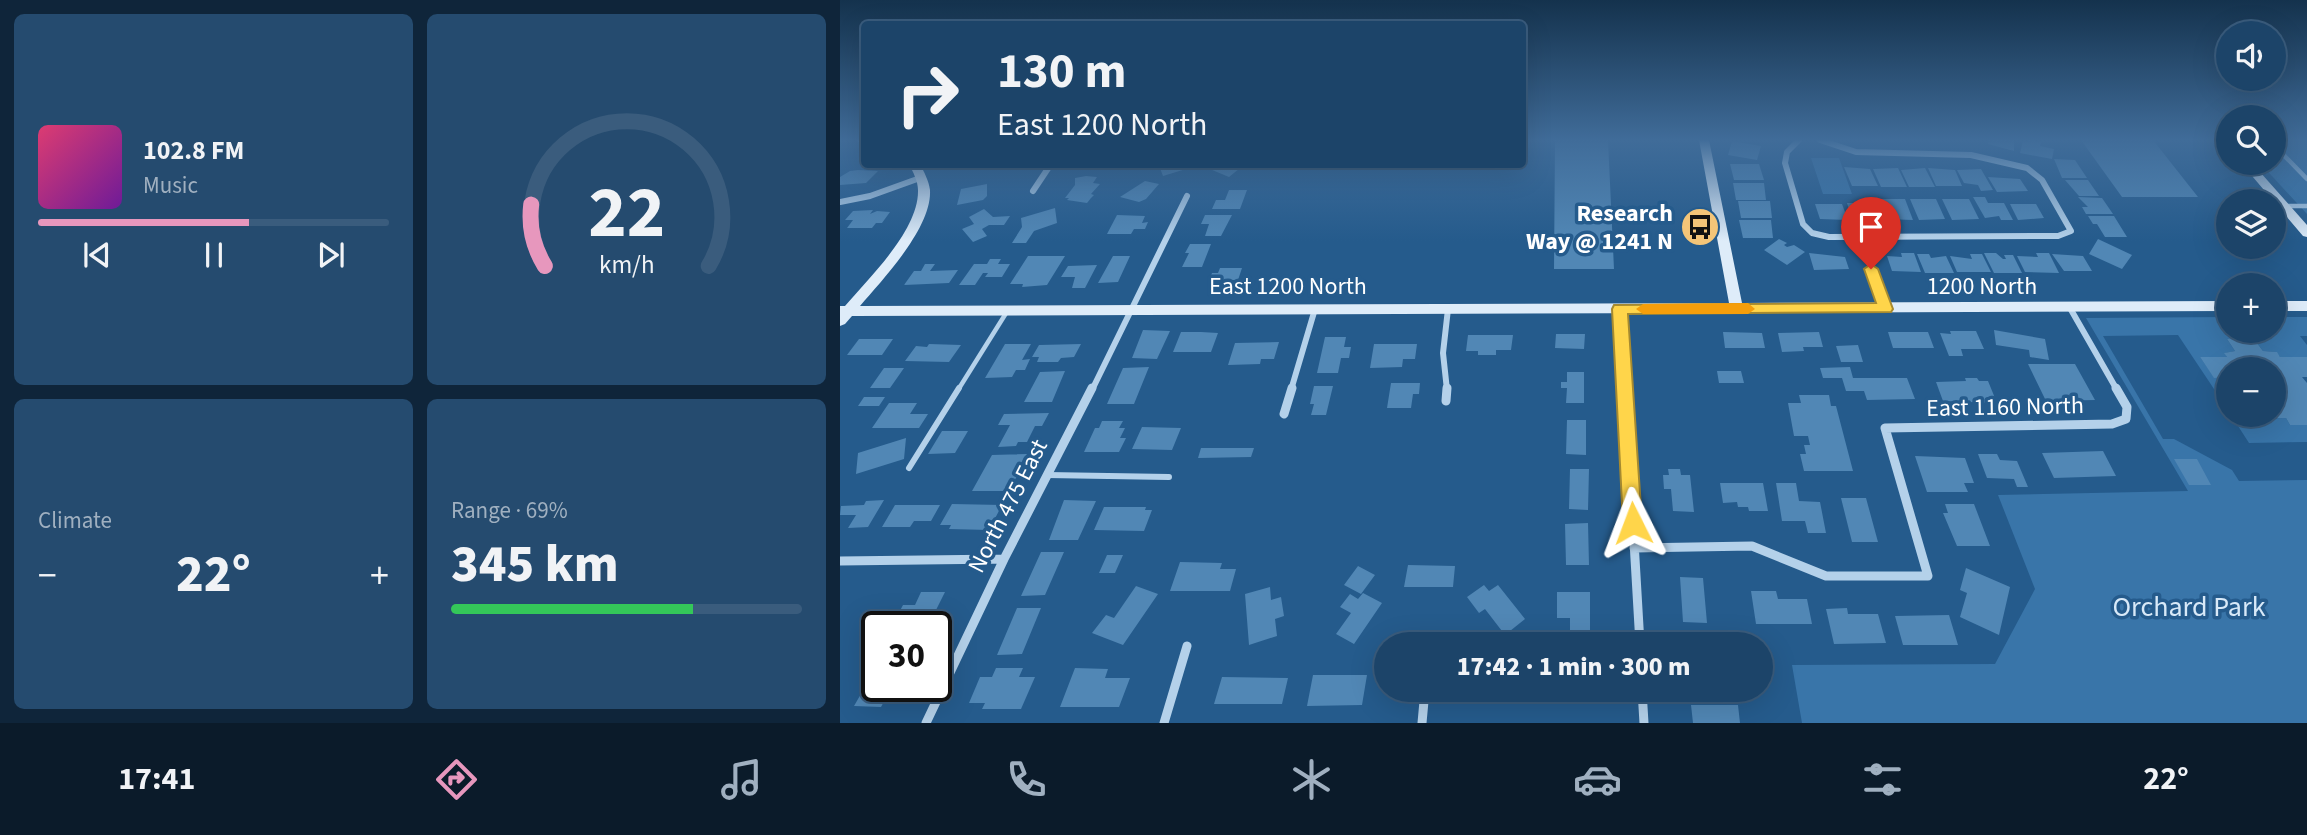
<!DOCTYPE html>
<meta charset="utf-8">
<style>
:root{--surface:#1c4469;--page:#254b6f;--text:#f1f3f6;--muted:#a0b0c0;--line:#3a5c7d;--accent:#e797bd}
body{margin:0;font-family:"Source Sans 3",sans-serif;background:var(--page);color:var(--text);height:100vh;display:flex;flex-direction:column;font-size:26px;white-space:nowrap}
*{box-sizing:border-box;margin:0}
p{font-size:23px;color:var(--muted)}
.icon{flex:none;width:38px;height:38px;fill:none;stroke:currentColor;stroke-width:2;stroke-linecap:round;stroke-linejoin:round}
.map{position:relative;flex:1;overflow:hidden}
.details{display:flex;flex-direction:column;gap:14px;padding:14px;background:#0f253a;width:840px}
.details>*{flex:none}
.hud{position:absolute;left:21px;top:21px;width:665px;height:147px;border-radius:7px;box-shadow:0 7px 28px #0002,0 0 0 2px var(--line);background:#1c4469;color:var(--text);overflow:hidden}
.tools{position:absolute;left:1376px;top:21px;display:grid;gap:14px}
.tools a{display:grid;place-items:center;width:70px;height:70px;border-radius:50%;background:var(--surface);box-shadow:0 7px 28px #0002,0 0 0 2px var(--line);font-size:35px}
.speed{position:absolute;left:21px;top:611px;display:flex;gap:14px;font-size:35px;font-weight:700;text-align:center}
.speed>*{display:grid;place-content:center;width:91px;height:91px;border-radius:50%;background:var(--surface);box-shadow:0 7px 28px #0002,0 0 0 2px var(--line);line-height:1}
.speed .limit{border:4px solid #111;border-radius:10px;background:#fff;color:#111}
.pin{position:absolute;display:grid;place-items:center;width:60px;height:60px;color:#fff;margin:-72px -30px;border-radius:50% 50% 50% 0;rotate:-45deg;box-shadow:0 0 7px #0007}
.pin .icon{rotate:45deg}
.me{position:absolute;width:77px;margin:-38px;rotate:357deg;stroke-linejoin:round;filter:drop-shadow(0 0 5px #0008)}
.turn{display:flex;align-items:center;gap:24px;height:147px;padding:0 21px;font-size:32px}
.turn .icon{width:91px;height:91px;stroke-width:2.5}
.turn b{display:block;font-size:49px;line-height:60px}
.big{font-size:52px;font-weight:800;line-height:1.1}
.details .card{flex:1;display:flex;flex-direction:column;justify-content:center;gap:10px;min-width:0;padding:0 24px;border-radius:10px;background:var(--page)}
.details .dial{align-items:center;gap:0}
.dial svg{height:182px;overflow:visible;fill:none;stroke:var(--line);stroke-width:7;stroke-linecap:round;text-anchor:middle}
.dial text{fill:var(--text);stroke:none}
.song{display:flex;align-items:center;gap:21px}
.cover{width:84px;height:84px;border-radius:10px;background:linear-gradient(135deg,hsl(340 70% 55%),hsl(280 70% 35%))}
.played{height:7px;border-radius:4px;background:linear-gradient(90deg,var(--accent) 60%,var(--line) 60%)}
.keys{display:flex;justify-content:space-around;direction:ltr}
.heat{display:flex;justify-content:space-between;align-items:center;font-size:38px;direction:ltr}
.charge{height:10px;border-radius:5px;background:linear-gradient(90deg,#34c759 69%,var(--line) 0)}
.details .tiles{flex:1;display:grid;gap:14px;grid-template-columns:repeat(2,1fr)}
.trip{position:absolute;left:534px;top:632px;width:399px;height:70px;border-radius:35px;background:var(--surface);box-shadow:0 7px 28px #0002,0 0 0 2px var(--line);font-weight:800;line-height:70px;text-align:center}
.tabs{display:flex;height:112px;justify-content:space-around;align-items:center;background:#0b1b2a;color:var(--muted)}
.tabs .icon{width:49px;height:49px}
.tabs .on{color:var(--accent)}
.tabs b{font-size:32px;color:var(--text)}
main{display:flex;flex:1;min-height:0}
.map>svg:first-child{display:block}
.green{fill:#3975a9}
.building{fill:#5187b5}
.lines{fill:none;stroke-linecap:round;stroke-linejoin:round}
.lane-far1{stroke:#b4d1ea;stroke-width:4.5}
.lane{stroke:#b4d1ea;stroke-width:6}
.street-far1{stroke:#b4d1ea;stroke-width:6}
.street{stroke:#b4d1ea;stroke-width:9}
.secondary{fill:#deecf9;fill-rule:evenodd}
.route{fill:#ffd54a;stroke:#a68a30;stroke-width:2}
.slow{fill:#f59e0b}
.labels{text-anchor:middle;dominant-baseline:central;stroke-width:7;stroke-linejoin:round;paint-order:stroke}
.poi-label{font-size:24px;font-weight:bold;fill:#fff;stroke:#255b8c;text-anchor:end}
.street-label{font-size:24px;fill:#fff;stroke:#255b8c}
.near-park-label{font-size:28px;fill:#d8e9f8;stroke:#255b8c}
</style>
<main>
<section class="details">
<div class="tiles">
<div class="card">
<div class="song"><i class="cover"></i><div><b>102.8 FM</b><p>Music</p></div></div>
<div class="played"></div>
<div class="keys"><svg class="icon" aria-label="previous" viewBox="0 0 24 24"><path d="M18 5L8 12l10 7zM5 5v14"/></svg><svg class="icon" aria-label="pause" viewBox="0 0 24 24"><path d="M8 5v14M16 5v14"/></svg><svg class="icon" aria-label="next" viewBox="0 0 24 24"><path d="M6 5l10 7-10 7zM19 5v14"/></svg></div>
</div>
<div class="card dial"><svg viewBox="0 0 100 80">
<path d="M14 69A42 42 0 1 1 86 69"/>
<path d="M14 69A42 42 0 0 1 8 42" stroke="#e797bd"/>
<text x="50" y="56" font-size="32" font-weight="700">22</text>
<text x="50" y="72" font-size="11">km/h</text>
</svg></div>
<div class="card"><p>Climate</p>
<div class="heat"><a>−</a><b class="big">22°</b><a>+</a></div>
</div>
<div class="card"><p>Range · 69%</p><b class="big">345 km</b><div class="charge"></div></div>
</div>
</section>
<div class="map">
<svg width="1467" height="723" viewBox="0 0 1467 723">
<rect width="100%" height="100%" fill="#255b8c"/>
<path class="green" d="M1433 140H1467V214L1420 163H1433Z
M971 158H999L1012 194H983Z
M1388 317V331H1433V317H1467V336H1460L1467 345V357H1440L1436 352 1423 351 1414 339 1399 336 1387 339 1395 351 1385 353 1387 357H1360L1374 377H1388V398L1383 399 1388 410 1338 335 1263 336 1323 439H1334L1392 470 1399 481 1467 480V723H962L952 665 1155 664 1195 589 1158 495 1348 491 1246 318Z
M1391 415 1396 419 1446 418 1450 425H1467V442L1409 443Z"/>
<path class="building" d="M715 140H768L774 269H714Z
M1149 140H1174V151L1148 144Z
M1189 140 1201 142 1200 146 1214 149 1212 159 1180 153 1183 141 1188 142Z
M1241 140H1313L1358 197H1282Z
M892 141 921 146 917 160 888 155Z
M1214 159 1235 160 1247 178H1222Z
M332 164H358L359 165 323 176 320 168Z
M369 164H405L389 177 365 167Z
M890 164H919L924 180H894Z
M1004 167 1030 169 1038 186H1012Z
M1058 168 1067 187H1041L1033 169Z
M1085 168 1095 187H1069L1061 170Z
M1088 168 1115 170 1122 186H1096Z
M1141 169 1153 190 1141 191 1138 185 1124 183 1117 170Z
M10 171 18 170 38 171 26 183 0 185V177Z
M246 176 257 177 253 183 260 184 251 194 254 195 251 198 247 203 227 200 229 198H225L235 185V178Z
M1148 177 1180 179 1188 191 1157 192Z
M1225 180H1248L1259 196H1239Z
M305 181 319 184 306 199 299 202 280 197Z
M893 183H924L926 200H896Z
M147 184V196L143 200 117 205 121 189Z
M389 190H407L400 209H372L376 200H385Z
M1133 197H1145L1148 203H1164L1173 220H1161L1159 216 1145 218Z
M1238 197 1262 198 1273 214H1246L1242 207H1248Z
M1038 199H1065L1073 220 1045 219Z
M1070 199H1096L1105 219 1079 220Z
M1102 199H1129L1139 219 1112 220Z
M898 201H930L932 218H901Z
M1007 203H1034L1040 220H1028L1026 216 1012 219Z
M975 204H1002L1008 220 980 219Z
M1170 204H1196L1204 218 1178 220Z
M215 208 217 223 194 231 186 243H172L182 227 181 218Z
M144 209 153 217 170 216 164 225H149L142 229 147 236 133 242 122 229 134 224 129 217Z
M33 210 30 214 37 211 50 212 42 223H36L32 228H7L13 220H5L13 211Z
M277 215 305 216 302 223 308 222 305 229H294L291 234H267Z
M365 215H392L381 236H365L369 224H361Z
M1248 216H1274L1287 237H1265L1257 224H1253Z
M899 220H931L933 238H903Z
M939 239 947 243 944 245 947 247 954 245 965 252 947 265 924 250Z
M1258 239 1292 255 1282 269 1249 254Z
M350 244H371L362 267H342L349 253H345Z
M969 253 1005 257 1009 269 974 270Z
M1061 253H1074L1081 272 1052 271 1047 256 1062 257Z
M1144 253H1156L1163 259H1166L1164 255H1173L1182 273H1154Z
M1196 253H1209L1219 273 1185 272 1177 256 1198 257Z
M1077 254H1089L1091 258 1106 256 1114 273H1085Z
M1130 254H1142L1151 272H1117L1110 256 1132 259Z
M1212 254 1243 256 1252 271H1224Z
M188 256H225L207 285 182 287 183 284H170Z
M273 256H290L278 282 258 283Z
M150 259H161L158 264H170L162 277H145L148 273H143L135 285H119L134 264H147Z
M85 264H95L90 271 118 270 109 283 64 285 74 271H81Z
M257 265 245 288H232L235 277H221L228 266Z
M380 268H402L398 280H391L389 287 373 289 374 283H368L372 273H378Z
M303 330 330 331 317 359 292 358Z
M1154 330 1205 339 1209 360 1190 357 1189 350 1156 345Z
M1110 331H1136L1144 349H1121L1123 356H1109L1100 333 1111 334Z
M341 332H361L378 333 371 352H333Z
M883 332 922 333 925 348H885Z
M979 332 983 347H963L964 351 942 352 938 333Z
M1048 332H1088L1094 348H1053Z
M716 334H745L744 349 715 348Z
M628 335H673L671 350H656V355H638V351H626Z
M1399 336 1414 339 1423 351 1437 352 1440 357H1467V377H1462L1467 383V425H1450L1446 418 1396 419 1393 415H1433V369H1388V377L1374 378 1360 357H1387L1384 353 1395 351 1387 339Z
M485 337H506L504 347H511L509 358H501L498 373H477Z
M19 339H53L42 355H7Z
M439 342 434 359H421L420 364 388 365 395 343Z
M89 344 121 345 109 362 65 361 76 346 87 347Z
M165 344H191L182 360 190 359 185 370H176L172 377 145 378Z
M241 344 234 357 221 358 218 362H197L199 357H192L199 345Z
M534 344H577L575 359H563L562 367 530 368Z
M1018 345 1023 362H1001L996 346Z
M1188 364H1235L1255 400 1206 401Z
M309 367 294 404H267L283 368Z
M1010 367 1013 378H1067L1075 399 1027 400 1024 391H1006L1002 378H983L980 368Z
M44 368H64L50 388H30Z
M225 371 212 402H184L200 372Z
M877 371H901L904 383H879Z
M727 372H744V403H726L727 388H721V382H727Z
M1125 378H1137L1139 381H1148L1157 403 1103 401 1096 382 1126 381Z
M551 383H580L579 394H573L571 408H547Z
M474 386H493L486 415H471L474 404H470Z
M959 395H989L991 406H996L1013 471H964L960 454H966L964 445H970L968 436H954L948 403H961Z
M24 397H45L39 406H18Z
M49 403H77L70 414H88L79 428H32Z
M209 413 202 426H195L187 442H178L176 446 158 447 170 425H158L164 414Z
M727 420H746V455L726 454Z
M262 421H283L279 428H285L280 438H286L279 452H244L255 428H259Z
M302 427 341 428 332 450 292 449Z
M102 431H128L115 453 88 454Z
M66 438 64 459 16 474 18 453Z
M361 448H414L411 457 358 458Z
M1263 451 1276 476 1214 478 1202 453Z
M187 454 175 472H179L169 491H132L152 455Z
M1138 454H1157L1160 460 1177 461 1188 487H1177L1174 479 1147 478Z
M1075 456 1125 458 1134 483H1124L1128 492H1087Z
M1334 459H1357L1371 485H1349Z
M730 469H749L748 510 729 509Z
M828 469H840L841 475H850L854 512 833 511 831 489H824L823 475H829Z
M880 483H923L928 511H909L908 507H898L897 502 883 503Z
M936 483H956L959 501 980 502 986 533H968L965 521H942Z
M1001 498H1026L1038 542H1012Z
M44 500 28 527 8 528 16 515H0L1 506 24 505 26 501Z
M224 500 256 501 238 540H209Z
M112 504 162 505 149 530 109 529 111 525H100Z
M1105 504H1134L1150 546H1117L1103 513H1108Z
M55 505H100L91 521H74L70 527H42Z
M264 507H306L305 510H312L304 531 254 530Z
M748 523 749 565H726L725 524Z
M201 552H224L205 595 181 596Z
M267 555H283L275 573H259Z
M340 562 382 563 380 569H396L390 591H330Z
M568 565 615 566 613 587H564Z
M518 566 535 575 521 594 504 585Z
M1126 568 1170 587 1159 635 1120 617 1127 593 1120 590Z
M840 577 863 578 867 623 843 622Z
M644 585 649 591 658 585 685 619 665 635 645 609 639 613 627 597Z
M296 586 318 594 283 645 252 633 266 615 274 618Z
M430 587 431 600 441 597 444 616 435 619 437 636 409 645 405 594Z
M911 591H936L938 599H967L972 624H916Z
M81 592H105L88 626H52L63 605H75Z
M717 592H750V631H730V618H717Z
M523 593 542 603 514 644 496 634 511 613 500 607 510 594 518 599Z
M177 608H201L182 654 157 655Z
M1007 608 1008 614H1038L1046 643 994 644 986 609Z
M1109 615 1118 645H1063L1055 616Z
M37 666V686H56L53 692H49L41 707 14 706Z
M156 668H183L179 677H195L181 709H142L145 703H129L140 677H152Z
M235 668 268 669 265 678H290L279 707H220Z
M473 675H527L522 705 467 706Z
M382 677 448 678 442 704H374Z
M630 690H688V704H629Z
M708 690H758V703H733L732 697 708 698Z
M851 705H898L900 723H853Z"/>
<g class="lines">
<path class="lane-far1" d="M1433 144 1467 179
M1446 206H1467
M118 390 168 310"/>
<path class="lane" d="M69 468 119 388
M207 475 329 477"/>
<path class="street-far1" d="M959 140 947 152 945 163 963 224 972 233 989 237 1218 236 1231 231 1202 180 1187 168 1131 155 1016 152 980 140
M193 191 211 164
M0 202 30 196 80 178
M1020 237 1046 309
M1230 308 1277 390
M780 309 785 390
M252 390 347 196
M451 390 475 309
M607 390 603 353 608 309"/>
<path class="street" d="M785 388 800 644
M606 401 607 388
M444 414 452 388
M794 548 912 546 986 576H1088L1045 428 1272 424 1286 419 1287 407 1276 388
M0 561 164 559
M802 690 804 723
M86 723 164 559 252 388
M324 723 347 646
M582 723 585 690"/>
<path class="secondary" d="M17 140H24V143L18 142Z
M859 140H869L902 303 1388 301V311L12 316 5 324 0 326V306H5C29 278 79 230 78 190 78 181 73 172 69 164H80C84 172 89 181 90 190 92 228 43 279 20 306L889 303Z
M1380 140H1388V146Z
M1401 163H1412L1467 225V237L1463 236Z
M1433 301H1467V311H1433Z"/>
</g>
<linearGradient id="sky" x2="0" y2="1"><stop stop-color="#14324d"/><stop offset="0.58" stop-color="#406c99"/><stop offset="1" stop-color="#406c99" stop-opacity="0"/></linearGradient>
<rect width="1467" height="241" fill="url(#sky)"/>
<path class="route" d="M1031 264 1038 269 1053 309 1051 312 788 314 802 523 799 528 793 531 786 528 783 523 772 309 774 305 1036 303 1024 269Z"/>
<path class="slow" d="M908 303 915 309 908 314H803L796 309 803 304Z"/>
<defs>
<symbol id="bus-disc" viewBox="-11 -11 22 22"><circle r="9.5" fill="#f4c578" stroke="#255b8c"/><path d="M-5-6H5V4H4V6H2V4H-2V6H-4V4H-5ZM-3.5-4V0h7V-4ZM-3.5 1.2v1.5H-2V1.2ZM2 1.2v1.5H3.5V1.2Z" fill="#111"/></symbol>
</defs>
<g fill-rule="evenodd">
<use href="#bus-disc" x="838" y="205" width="44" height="44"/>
</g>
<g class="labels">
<g class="poi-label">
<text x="833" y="213">Research<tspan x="833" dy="28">Way @ 1241 N</tspan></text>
</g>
<g class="street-label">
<text x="448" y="286">East 1200 North</text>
<text x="1142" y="286">1200 North</text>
<text transform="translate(1165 407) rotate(-1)">East 1160 North</text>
<text transform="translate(168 506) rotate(-63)">North 475 East</text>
</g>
<g class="near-park-label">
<text x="1349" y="607">Orchard Park</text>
</g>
</g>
</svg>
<div class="tools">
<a><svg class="icon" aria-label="sound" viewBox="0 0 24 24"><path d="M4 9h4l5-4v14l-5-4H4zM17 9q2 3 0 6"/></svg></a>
<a><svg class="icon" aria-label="search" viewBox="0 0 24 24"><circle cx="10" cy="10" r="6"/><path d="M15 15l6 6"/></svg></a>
<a><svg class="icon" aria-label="layers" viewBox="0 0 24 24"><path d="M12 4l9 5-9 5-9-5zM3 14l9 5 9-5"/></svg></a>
<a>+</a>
<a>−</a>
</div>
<div class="speed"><div class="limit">30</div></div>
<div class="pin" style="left:1031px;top:269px;background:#d93025"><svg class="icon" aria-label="arrive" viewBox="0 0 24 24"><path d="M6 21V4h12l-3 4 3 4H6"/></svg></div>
<svg class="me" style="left:793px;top:523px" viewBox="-20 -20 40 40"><path d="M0-17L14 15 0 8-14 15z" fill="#ffd54a" stroke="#fff" stroke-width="4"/></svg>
<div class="trip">17:42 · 1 min · 300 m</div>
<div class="hud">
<div class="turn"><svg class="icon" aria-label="right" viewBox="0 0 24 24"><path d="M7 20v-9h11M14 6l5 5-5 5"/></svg><div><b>130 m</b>East 1200 North</div></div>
</div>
</div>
</main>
<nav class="tabs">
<b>17:41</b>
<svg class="icon on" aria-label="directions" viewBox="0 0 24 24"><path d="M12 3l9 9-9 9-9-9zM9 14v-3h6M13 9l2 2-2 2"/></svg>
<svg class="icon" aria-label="music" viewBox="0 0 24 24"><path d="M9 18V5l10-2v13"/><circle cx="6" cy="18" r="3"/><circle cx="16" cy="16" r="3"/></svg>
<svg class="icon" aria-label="phone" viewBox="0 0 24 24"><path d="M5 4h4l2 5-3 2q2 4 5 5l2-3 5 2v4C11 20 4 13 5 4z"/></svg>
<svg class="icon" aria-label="climate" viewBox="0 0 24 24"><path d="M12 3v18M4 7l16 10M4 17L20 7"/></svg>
<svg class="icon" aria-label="car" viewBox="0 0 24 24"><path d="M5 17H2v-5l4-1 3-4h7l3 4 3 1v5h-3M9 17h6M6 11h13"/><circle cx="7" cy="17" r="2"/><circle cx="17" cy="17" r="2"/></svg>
<svg class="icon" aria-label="filters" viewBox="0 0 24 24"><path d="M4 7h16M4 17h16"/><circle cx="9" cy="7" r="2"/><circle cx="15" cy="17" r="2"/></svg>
<b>22°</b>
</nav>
